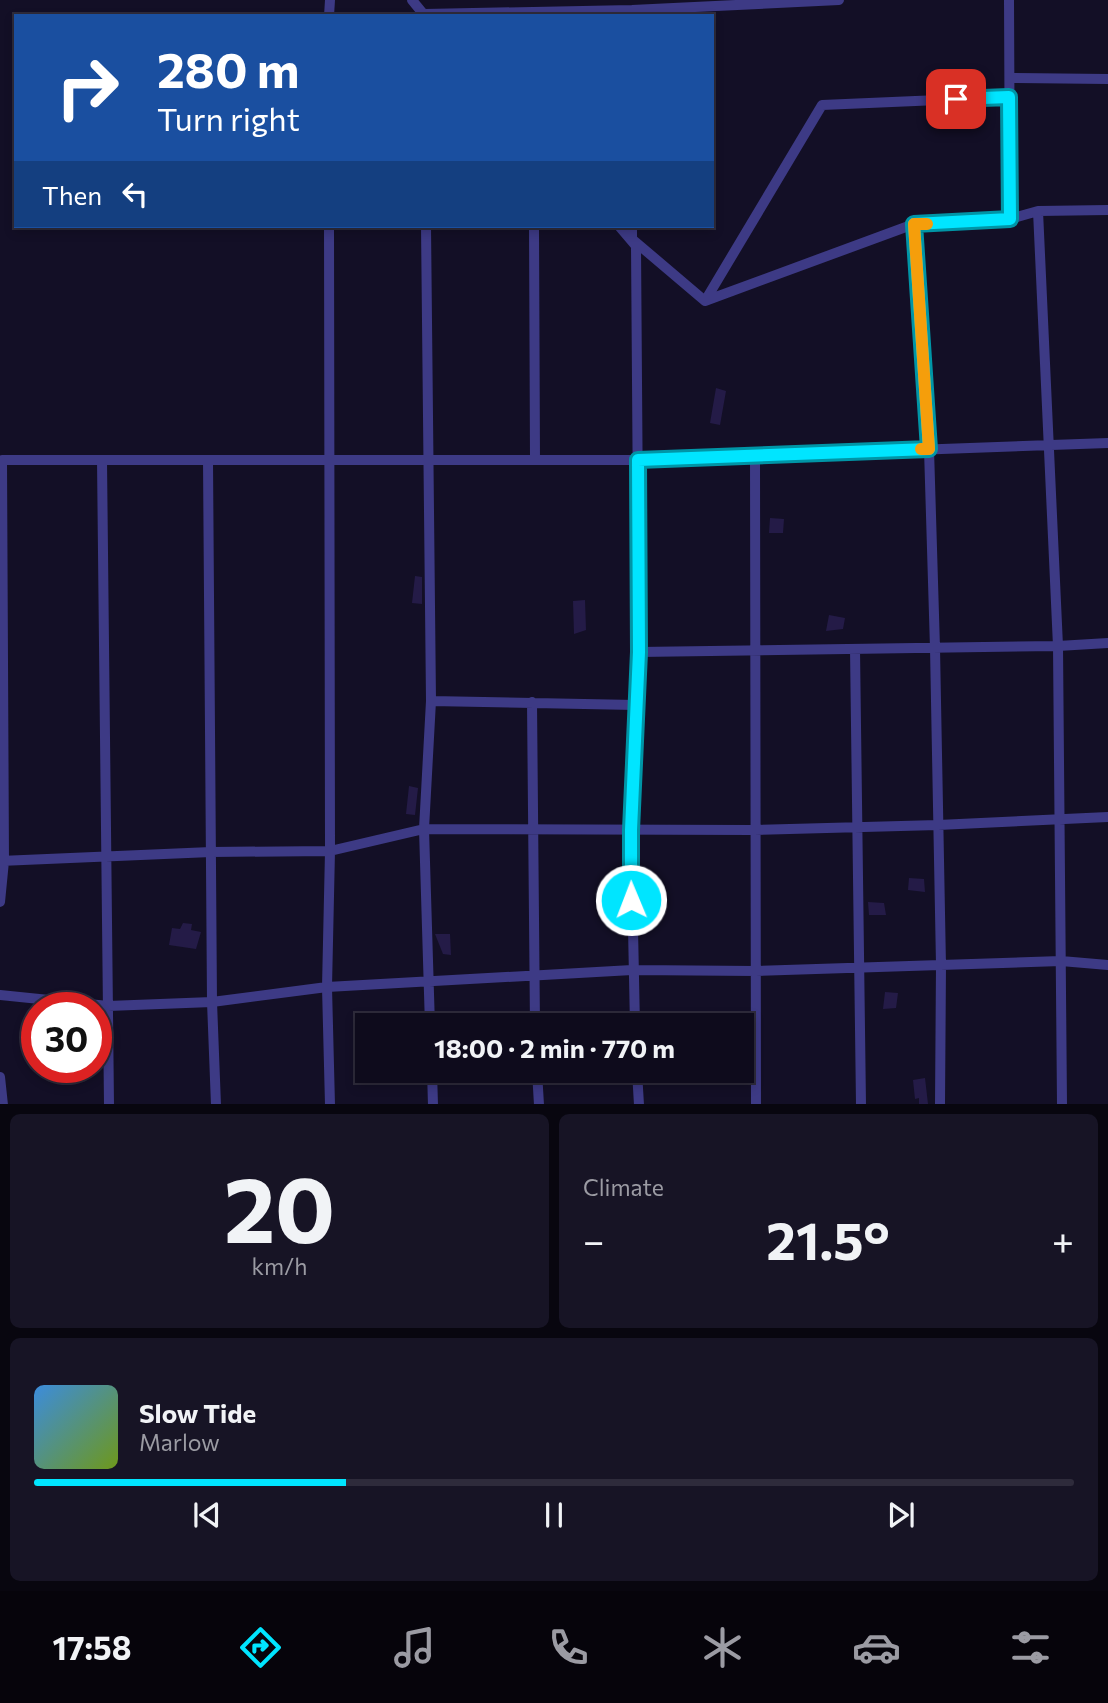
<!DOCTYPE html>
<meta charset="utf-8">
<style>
:root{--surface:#0e0b1c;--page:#171425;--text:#f1f3f6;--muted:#9b9ba3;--line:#2e2b3b;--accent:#00e5ff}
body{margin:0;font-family:Commissioner,sans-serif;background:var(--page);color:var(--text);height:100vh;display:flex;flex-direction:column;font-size:26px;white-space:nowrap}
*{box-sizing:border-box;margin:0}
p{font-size:23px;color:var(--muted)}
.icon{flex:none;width:38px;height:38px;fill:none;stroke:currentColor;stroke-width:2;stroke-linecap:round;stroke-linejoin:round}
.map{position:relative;height:1104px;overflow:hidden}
.side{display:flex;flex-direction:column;gap:10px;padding:10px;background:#08060f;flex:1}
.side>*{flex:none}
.banner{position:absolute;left:14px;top:14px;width:700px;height:214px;border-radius:0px;box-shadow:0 4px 10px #0003,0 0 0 2px var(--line);background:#1a4fa0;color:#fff;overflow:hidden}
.speed{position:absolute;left:21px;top:992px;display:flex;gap:14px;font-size:35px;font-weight:700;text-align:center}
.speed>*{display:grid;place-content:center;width:91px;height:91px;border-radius:50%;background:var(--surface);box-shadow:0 4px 10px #0003,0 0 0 2px var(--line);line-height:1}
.speed .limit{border:10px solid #d22;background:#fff;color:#111}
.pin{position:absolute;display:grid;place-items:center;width:60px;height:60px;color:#fff;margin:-30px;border-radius:14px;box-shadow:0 4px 10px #0006}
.me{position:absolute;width:77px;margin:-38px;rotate:359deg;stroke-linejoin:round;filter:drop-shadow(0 0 5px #0008)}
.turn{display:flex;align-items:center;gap:24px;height:147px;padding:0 28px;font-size:32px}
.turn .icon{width:91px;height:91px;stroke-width:2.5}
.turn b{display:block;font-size:49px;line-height:60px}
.then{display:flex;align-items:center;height:66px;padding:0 28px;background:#0003;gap:14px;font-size:26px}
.big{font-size:52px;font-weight:700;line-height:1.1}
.side .card{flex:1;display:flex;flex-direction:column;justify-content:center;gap:10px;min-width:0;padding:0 24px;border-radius:10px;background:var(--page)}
.side .dial{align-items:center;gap:0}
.dial b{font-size:91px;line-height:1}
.song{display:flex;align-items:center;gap:21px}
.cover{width:84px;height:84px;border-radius:10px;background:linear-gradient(135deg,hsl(210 70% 55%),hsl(80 70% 35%))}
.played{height:7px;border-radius:4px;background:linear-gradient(90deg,var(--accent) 30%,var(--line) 30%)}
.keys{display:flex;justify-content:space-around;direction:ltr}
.heat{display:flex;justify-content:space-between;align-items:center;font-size:38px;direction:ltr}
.side .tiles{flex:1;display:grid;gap:10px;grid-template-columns:1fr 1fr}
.card:last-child{grid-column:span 2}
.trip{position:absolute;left:355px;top:1013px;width:399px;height:70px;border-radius:0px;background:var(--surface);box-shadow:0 4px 10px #0003,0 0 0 2px var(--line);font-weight:700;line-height:70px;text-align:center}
.tabs{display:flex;height:112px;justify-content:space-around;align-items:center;background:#06040b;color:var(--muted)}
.tabs .icon{width:49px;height:49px}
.tabs .current{color:var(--accent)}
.tabs b{font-size:32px;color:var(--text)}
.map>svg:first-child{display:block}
.building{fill:#241b47}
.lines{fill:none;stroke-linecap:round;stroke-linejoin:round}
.minor{stroke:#3d3a85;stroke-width:10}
.route-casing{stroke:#0095a6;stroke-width:18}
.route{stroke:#00e5ff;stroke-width:12}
.slow{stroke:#f59e0b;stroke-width:12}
</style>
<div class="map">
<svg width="1108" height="1105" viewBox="0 0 1108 1105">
<rect width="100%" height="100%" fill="#130f26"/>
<path class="building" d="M716 388 726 391 720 425 710 423Z
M770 518 784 519 783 533H769Z
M415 576 422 577V604L412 603Z
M585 600 586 630 574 634 573 601Z
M829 615 845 618 843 629 826 631Z
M409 786 418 788 415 815 406 814Z
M909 878 924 879 925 892 908 890Z
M868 902 884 903 886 915H869Z
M183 923 192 924 191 930 201 932 196 949 169 945 172 928 180 929Z
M435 934H450L451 955 443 954Z
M885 992 898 993 896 1008 883 1009Z
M701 1013H716L718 1026H701Z
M925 1078 928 1104H919V1098L915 1099 913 1080Z"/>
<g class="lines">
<path class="minor" d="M412 0 425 16
M1009 0 1010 219
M329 16 330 0
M424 16V14L632 10 839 0
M1010 78 1108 79
M914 224 929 449 935 648 941 965 940 1105
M329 226 330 851 327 987 330 1105
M426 226 431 701 424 829 430 1026
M534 226 535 460
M619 226 636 246 639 652 631 830 635 1026
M632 226V239L705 301 914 224 1010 219 1038 211
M705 301 822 105 1009 97
M755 456 756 1105
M102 460 109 1105
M208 460 212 1002 216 1105
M855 649 861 1105
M639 652 1058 646 1108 643
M431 701 635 705
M532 702 535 1026
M0 861 211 852 330 851 424 829 754 830 938 825 1108 817
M0 902 4 861 2 460H638L1108 443
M0 995 108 1006 212 1002 327 987 632 970 756 971 1061 961 1108 965
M432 1071 433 1105
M537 1071 539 1105
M637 1071 639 1105
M0 1077 3 1105
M1062 1105 1058 646 1038 211 1108 210"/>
</g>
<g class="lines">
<defs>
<path id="route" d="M631 900V830L639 652 638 460 929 449 914 224 1010 219 1009 97 956 99"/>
</defs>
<use href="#route" class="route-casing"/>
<use href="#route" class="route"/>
<path class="slow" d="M921 449H929L914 224H927"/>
</g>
</svg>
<div class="speed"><div class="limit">30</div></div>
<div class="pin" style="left:956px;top:99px;background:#d93025"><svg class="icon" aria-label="arrive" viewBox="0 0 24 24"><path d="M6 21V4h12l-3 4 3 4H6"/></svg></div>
<svg class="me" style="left:631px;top:900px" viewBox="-20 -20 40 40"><circle r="17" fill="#00e5ff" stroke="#fff" stroke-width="3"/><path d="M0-11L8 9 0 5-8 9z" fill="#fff"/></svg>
<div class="trip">18:00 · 2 min · 770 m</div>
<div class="banner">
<div class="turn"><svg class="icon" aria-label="right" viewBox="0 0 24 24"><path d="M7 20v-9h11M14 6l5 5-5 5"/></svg><div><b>280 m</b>Turn right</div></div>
<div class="then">Then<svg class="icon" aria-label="left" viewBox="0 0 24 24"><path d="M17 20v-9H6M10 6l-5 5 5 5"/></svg></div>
</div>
</div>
<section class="side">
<div class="tiles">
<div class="card dial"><b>20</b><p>km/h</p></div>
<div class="card"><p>Climate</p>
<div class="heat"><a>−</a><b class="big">21.5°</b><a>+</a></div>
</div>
<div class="card">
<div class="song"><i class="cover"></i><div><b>Slow Tide</b><p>Marlow</p></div></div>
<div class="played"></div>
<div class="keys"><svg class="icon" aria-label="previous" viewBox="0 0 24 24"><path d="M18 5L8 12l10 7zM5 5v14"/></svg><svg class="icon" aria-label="pause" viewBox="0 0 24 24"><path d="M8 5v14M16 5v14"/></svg><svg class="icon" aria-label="next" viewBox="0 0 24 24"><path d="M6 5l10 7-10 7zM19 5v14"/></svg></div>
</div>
</div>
</section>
<nav class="tabs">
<b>17:58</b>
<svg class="icon current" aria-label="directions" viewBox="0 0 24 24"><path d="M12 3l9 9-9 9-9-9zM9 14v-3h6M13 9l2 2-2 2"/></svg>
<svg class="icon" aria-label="music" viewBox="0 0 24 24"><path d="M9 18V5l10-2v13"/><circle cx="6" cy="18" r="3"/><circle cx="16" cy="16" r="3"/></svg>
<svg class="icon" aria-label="phone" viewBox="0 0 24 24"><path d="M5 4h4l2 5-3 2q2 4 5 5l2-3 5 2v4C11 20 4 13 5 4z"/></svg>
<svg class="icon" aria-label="climate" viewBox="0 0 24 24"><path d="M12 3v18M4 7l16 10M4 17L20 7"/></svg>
<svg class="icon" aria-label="car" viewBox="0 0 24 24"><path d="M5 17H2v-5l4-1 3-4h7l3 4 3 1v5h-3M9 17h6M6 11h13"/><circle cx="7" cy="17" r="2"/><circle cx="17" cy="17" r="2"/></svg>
<svg class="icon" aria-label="filters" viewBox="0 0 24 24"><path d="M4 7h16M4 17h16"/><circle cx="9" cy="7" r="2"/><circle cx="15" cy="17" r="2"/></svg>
</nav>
